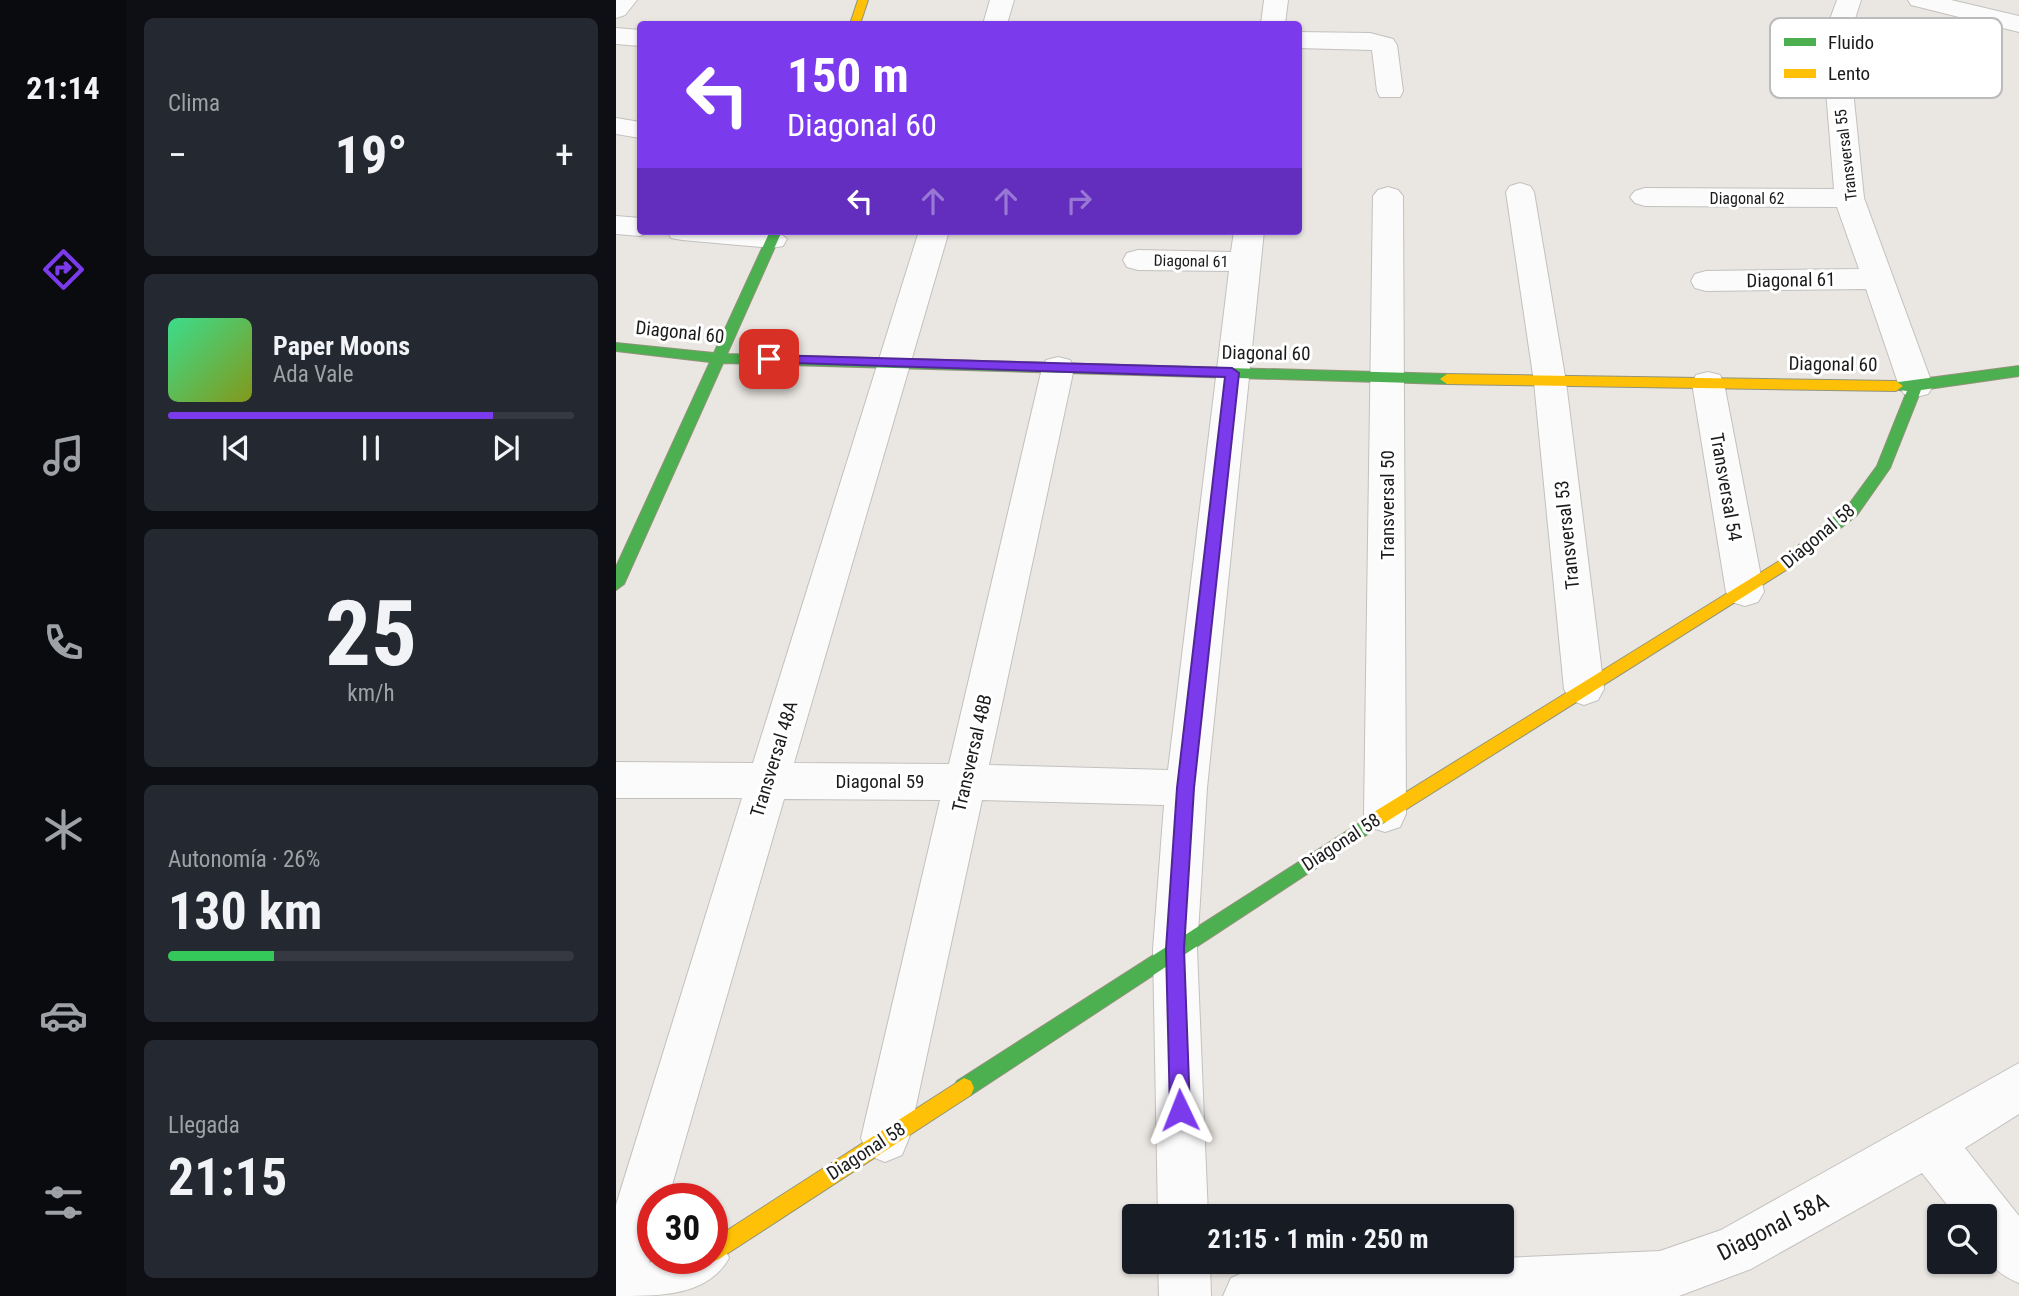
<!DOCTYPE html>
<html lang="es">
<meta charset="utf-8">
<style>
:root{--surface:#171b24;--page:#242831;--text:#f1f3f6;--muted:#9ea1a6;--line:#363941;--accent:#7c3aed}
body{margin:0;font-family:"Roboto Condensed",sans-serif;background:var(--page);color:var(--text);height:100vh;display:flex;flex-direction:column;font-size:26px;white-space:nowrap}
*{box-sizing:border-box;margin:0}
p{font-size:23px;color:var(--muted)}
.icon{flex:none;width:38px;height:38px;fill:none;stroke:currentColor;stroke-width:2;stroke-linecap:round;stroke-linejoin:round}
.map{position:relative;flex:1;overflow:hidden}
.panel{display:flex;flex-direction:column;gap:18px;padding:18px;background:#0d0f14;width:490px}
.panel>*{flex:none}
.banner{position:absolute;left:21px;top:21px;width:665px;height:214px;border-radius:7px;box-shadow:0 2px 5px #0004;background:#7c3aed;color:#fff;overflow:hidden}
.controls{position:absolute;left:1311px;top:1204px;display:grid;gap:14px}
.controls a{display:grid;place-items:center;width:70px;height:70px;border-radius:7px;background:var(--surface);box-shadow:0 2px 5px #0004;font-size:35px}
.speed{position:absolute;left:21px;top:1183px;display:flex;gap:14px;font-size:35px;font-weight:700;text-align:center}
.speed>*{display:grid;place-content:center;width:91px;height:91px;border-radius:50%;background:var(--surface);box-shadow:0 2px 5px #0004;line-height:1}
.speed .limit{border:10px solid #d22;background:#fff;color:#111}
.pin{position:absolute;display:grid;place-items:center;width:60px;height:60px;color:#fff;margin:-30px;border-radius:14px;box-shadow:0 4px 10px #0006}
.me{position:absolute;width:77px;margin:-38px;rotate:358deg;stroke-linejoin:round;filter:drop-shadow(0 0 5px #0008)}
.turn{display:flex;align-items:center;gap:24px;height:147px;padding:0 35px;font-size:32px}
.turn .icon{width:91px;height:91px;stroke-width:2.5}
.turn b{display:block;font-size:49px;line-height:60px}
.lanes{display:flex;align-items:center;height:66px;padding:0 35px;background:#0003;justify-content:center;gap:35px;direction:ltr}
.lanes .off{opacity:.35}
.big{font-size:52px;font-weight:700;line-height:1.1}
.panel .card{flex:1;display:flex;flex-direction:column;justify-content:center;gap:10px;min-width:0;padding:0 24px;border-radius:10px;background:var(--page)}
.panel .dial{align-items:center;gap:0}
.dial b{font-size:91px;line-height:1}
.song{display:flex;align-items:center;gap:21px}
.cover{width:84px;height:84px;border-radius:10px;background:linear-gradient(135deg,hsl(150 70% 55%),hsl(70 70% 35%))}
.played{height:7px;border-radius:4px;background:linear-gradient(90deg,var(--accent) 80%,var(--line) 80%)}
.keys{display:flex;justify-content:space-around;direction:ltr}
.heat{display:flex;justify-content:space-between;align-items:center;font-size:38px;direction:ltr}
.charge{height:10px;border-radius:5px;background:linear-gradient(90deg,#34c759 26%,var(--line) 0)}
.trip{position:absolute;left:506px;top:1204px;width:392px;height:70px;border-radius:7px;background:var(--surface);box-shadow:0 2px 5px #0004;font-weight:700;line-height:70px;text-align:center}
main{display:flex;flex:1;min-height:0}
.tabs{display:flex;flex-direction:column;width:126px;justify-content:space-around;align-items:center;background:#090b0e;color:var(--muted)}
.tabs .icon{width:49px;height:49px}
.tabs .active{color:var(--accent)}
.tabs b{font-size:32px;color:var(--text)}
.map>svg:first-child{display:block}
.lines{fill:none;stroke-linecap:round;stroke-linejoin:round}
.street-casing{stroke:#c2c1bf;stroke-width:2}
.fast-casing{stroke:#92937a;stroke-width:2}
.slow-casing{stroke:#92937a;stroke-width:2}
.street{fill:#fcfbfb;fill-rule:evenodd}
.fast{fill:#4caf50;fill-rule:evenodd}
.slow{fill:#ffc107;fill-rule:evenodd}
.route{fill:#7c3aed;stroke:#51269a;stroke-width:2}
.labels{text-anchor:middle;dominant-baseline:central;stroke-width:6;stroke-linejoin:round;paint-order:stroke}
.far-street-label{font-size:16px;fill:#1b1b1b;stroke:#fff}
.street-label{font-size:19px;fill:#1b1b1b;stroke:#fff}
.near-street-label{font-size:23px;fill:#1b1b1b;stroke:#fff}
.key{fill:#fff;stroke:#bbb;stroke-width:2}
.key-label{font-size:19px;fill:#1b1b1b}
</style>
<main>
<nav class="tabs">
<b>21:14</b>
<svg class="icon active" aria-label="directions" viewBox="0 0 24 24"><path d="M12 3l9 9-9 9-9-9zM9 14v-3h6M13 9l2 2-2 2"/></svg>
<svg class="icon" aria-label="music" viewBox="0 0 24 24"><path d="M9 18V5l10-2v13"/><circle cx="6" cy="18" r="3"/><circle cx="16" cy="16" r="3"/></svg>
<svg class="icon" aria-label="phone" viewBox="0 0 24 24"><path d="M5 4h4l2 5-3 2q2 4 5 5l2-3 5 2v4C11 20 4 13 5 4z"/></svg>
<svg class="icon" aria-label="climate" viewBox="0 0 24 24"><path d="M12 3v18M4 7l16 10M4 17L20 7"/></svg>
<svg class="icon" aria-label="car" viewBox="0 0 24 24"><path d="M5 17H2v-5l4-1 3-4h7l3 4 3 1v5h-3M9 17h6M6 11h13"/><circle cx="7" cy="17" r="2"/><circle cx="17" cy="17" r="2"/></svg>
<svg class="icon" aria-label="filters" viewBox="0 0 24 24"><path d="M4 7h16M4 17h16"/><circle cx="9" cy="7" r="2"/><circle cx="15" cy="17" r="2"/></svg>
</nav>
<section class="panel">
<div class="card"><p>Clima</p>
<div class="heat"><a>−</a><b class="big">19°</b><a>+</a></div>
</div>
<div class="card">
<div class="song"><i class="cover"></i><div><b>Paper Moons</b><p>Ada Vale</p></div></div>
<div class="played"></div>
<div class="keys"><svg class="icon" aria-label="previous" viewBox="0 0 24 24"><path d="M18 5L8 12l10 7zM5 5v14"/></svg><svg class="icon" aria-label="pause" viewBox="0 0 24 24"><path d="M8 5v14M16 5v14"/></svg><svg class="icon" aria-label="next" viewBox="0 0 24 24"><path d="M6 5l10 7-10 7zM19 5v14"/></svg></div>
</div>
<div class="card dial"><b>25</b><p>km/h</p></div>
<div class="card"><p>Autonomía · 26%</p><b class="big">130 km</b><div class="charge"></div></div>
<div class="card"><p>Llegada</p><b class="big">21:15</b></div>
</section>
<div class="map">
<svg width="1403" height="1296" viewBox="0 0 1403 1296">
<rect width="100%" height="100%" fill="#eae7e2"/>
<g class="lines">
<defs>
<path id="street" d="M0 0H21L9 15 0 18Z
M374 0H398L391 24H367Z
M648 0H672L669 24H645Z
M1221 0H1245L1232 41 1248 198 1317 386 1312 394 1300 397 1288 394 1283 386 1250 289 1090 291 1079 288 1075 281 1079 274 1090 271 1243 269 1221 207 1029 206 1019 203 1014 197 1019 191 1029 188 1218 189 1206 41Z
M1292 0H1335L1403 16V32L1295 5Z
M0 28 24 30V46L0 44Z
M682 32 754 33 777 39 781 45 787 91 784 97H764L761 91 756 50 682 48Z
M0 118 24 122V138L0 134Z
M904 183 914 186 918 192 950 382 988 689 982 700 968 705 954 700 948 689 918 382 890 192 894 186Z
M772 187 782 190 787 196 790 814 784 827 769 832 754 827 748 814 757 196 762 190Z
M0 216 24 218V231H36L24 236 0 234Z
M51 231H161L171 239 167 246 156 248 66 240 55 238Z
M303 231H333L178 763 333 764 426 368 430 360 442 357 454 360 458 368 373 765 552 770 613 271 522 270 511 267 507 260 511 253 522 250 615 252 618 231H648L591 788 581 949 592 1216H542L537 949 548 805 366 800 293 1138 286 1155 269 1162 252 1155 245 1138 324 800 168 799 52 1199H37V1251L33 1263 41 1258H96V1236L105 1240 113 1258C92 1296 45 1296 0 1296V1205L126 798H0V762L137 763Z
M1092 372 1104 375 1108 383 1148 592 1142 602 1129 606 1116 602 1110 592 1076 383 1080 375Z
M1403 1063V1114L1349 1148 1403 1216V1283C1367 1268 1368 1251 1368 1216H1340L1306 1173 1135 1269 1063 1296H607L615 1278 633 1270 886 1262V1258L1044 1251 1105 1230Z
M542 1262H594L595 1296H543Z"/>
<path id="fast" d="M154 231H166L111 354 831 374 838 379 831 384 107 363 8 584 0 590V567L94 362 0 351V343L98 353Z
M1403 366V376L1305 390 1274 468 1241 515 1178 565H1168L1165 561 1168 557 1231 507 1261 466 1291 391 1275 389 1273 386 1275 383Z
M764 810 770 812 773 817 770 822 355 1095 348 1098 341 1095 338 1088 341 1081Z"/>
<path id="slow" d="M242 0H252L244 24H234Z
M831 374 1280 381 1287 386 1280 391 831 384 824 379Z
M1173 555 1178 557 1181 561 1178 565 770 822 764 824 758 822 755 817 758 812Z
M348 1078 355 1081 358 1088 355 1095 103 1259 96 1262 89 1259 96 1258V1240Z"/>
</defs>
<use href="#street" class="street-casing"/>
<use href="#fast" class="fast-casing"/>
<use href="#slow" class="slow-casing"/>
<use href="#street" class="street"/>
<use href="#fast" class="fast"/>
<use href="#slow" class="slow"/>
</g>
<path class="route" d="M153 355 616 368 623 373 578 788 568 949 574 1110 571 1117 564 1119 557 1117 554 1110 550 949 561 788 609 377 148 362V356Z"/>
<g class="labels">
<g class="far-street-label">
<text transform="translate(1230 155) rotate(-97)">Transversal 55</text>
<text x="1131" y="198">Diagonal 62</text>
<text transform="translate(575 261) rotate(1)">Diagonal 61</text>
</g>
<g class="street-label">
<text transform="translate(1175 280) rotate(-1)">Diagonal 61</text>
<text transform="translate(64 332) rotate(6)">Diagonal 60</text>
<text transform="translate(650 353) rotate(1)">Diagonal 60</text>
<text transform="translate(1217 364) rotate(1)">Diagonal 60</text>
<text transform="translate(1110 487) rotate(80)">Transversal 54</text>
<text transform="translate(771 505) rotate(-90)">Transversal 50</text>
<text transform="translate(951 535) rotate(-96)">Transversal 53</text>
<text transform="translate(1202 536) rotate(-40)">Diagonal 58</text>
<text transform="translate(356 753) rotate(-77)">Transversal 48B</text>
<text transform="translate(158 759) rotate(-73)">Transversal 48A</text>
<text x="264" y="781">Diagonal 59</text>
<text transform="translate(725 842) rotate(-33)">Diagonal 58</text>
<text transform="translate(250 1151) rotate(-33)">Diagonal 58</text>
</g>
<g class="near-street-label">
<text transform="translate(1157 1227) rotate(-27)">Diagonal 58A</text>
</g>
</g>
<rect x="1154" y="18" width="232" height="80" rx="10" class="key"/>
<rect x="1168" y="38" width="32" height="8" fill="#4caf50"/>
<rect x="1168" y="69" width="32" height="9" fill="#ffc107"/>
<g class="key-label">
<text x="1212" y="49">Fluido</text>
<text x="1212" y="80">Lento</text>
</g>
</svg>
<div class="controls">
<a><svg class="icon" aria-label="search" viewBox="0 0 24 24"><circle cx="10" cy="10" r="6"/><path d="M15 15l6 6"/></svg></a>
</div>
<div class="speed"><div class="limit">30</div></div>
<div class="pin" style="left:153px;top:359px;background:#d93025"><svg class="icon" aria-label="arrive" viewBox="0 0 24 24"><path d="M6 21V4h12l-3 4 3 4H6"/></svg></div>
<svg class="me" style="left:564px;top:1110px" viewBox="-20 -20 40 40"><path d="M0-17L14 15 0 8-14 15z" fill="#7c3aed" stroke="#fff" stroke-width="4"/></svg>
<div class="trip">21:15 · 1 min · 250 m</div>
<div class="banner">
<div class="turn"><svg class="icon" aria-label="left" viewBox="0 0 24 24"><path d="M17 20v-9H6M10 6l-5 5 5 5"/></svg><div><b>150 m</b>Diagonal 60</div></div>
<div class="lanes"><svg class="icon" aria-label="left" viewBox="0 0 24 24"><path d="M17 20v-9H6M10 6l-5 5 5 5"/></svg><svg class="icon off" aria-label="ahead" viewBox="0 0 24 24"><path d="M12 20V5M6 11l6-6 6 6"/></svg><svg class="icon off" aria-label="ahead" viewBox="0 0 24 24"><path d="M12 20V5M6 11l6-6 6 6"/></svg><svg class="icon off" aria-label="right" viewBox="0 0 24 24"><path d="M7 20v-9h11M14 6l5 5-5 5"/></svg></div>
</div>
</div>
</main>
